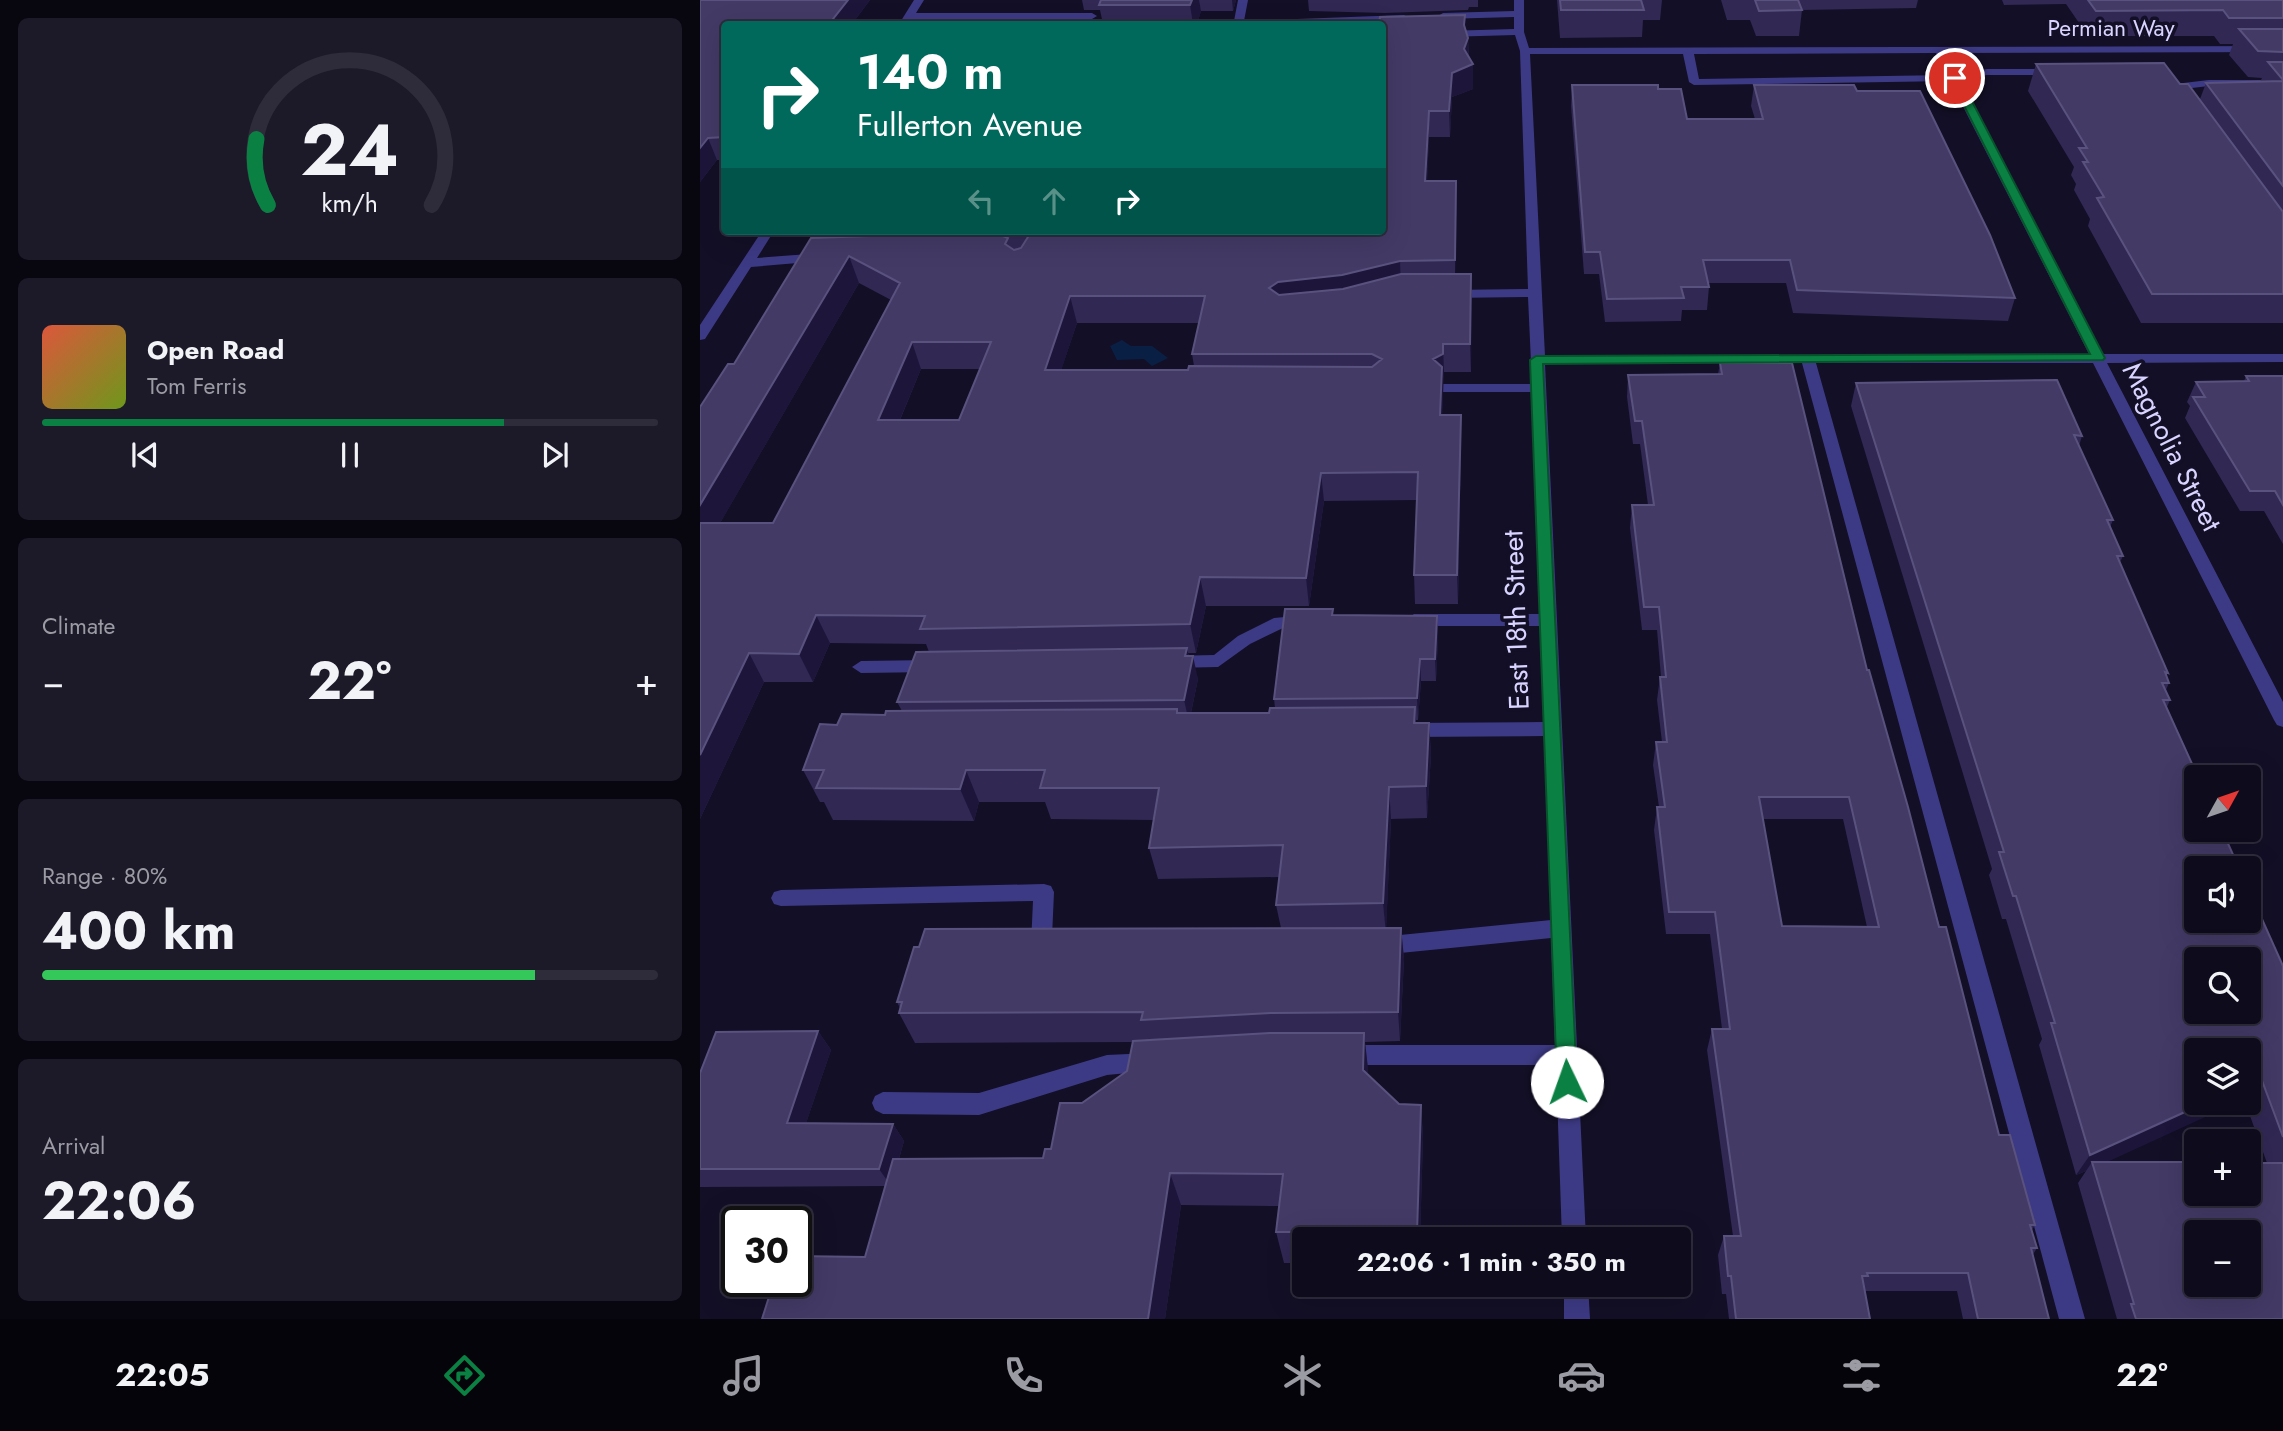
<!DOCTYPE html>
<meta charset="utf-8">
<style>
:root{--surface:#0e0b1c;--page:#1c1929;--text:#f1f3f6;--muted:#9b9ba3;--line:#2e2b3b;--accent:#0b8043}
body{margin:0;font-family:Jost,sans-serif;background:var(--page);color:var(--text);height:100vh;display:flex;flex-direction:column;font-size:26px;white-space:nowrap}
*{box-sizing:border-box;margin:0}
p{font-size:23px;color:var(--muted)}
.icon{flex:none;width:38px;height:38px;fill:none;stroke:currentColor;stroke-width:2;stroke-linecap:round;stroke-linejoin:round}
.map{position:relative;flex:1;overflow:hidden}
.sheet{display:flex;flex-direction:column;gap:18px;padding:18px;background:#08060f;width:700px}
.sheet>*{flex:none}
.top-card{position:absolute;left:21px;top:21px;width:665px;height:214px;border-radius:7px;box-shadow:0 7px 28px #0002,0 0 0 2px var(--line);background:#00695c;color:#fff;overflow:hidden}
.needle{width:46px;rotate:50deg}
.controls{position:absolute;left:1484px;top:765px;display:grid;gap:14px}
.controls a{display:grid;place-items:center;width:77px;height:77px;border-radius:7px;background:var(--surface);box-shadow:0 7px 28px #0002,0 0 0 2px var(--line);font-size:35px}
.speed{position:absolute;left:21px;top:1206px;display:flex;gap:14px;font-size:35px;font-weight:700;text-align:center}
.speed>*{display:grid;place-content:center;width:91px;height:91px;border-radius:50%;background:var(--surface);box-shadow:0 7px 28px #0002,0 0 0 2px var(--line);line-height:1}
.speed .limit{border:4px solid #111;border-radius:10px;background:#fff;color:#111}
.pin{position:absolute;display:grid;place-items:center;width:60px;height:60px;color:#fff;margin:-30px;border:4px solid #fff;border-radius:50%;box-shadow:0 2px 7px #0007}
.me{position:absolute;width:77px;margin:-38px;rotate:357deg;stroke-linejoin:round;filter:drop-shadow(0 0 5px #0008)}
.turn{display:flex;align-items:center;gap:24px;height:147px;padding:0 21px;font-size:32px}
.turn .icon{width:91px;height:91px;stroke-width:2.5}
.turn b{display:block;font-size:49px;line-height:60px}
.lanes{display:flex;align-items:center;height:66px;padding:0 21px;background:#0003;justify-content:center;gap:35px;direction:ltr}
.lanes .off{opacity:.35}
.big{font-size:52px;font-weight:700;line-height:1.1}
.sheet .widget{flex:1;display:flex;flex-direction:column;justify-content:center;gap:10px;min-width:0;padding:0 24px;border-radius:10px;background:var(--page)}
.sheet .dial{align-items:center;gap:0}
.dial svg{height:182px;overflow:visible;fill:none;stroke:var(--line);stroke-width:7;stroke-linecap:round;text-anchor:middle}
.dial text{fill:var(--text);stroke:none}
.song{display:flex;align-items:center;gap:21px}
.cover{width:84px;height:84px;border-radius:10px;background:linear-gradient(135deg,hsl(10 70% 55%),hsl(80 70% 35%))}
.played{height:7px;border-radius:4px;background:linear-gradient(90deg,var(--accent) 75%,var(--line) 75%)}
.keys{display:flex;justify-content:space-around;direction:ltr}
.heat{display:flex;justify-content:space-between;align-items:center;font-size:38px;direction:ltr}
.charge{height:10px;border-radius:5px;background:linear-gradient(90deg,#34c759 80%,var(--line) 0)}
.trip{position:absolute;left:592px;top:1227px;width:399px;height:70px;border-radius:7px;background:var(--surface);box-shadow:0 7px 28px #0002,0 0 0 2px var(--line);font-weight:700;line-height:70px;text-align:center}
.menu{display:flex;height:112px;justify-content:space-around;align-items:center;background:#06040b;color:var(--muted)}
.menu .icon{width:49px;height:49px}
.menu .on{color:var(--accent)}
.menu b{font-size:32px;color:var(--text)}
main{display:flex;flex:1;min-height:0}
.map>svg:first-child{display:block}
.water{fill:#0a1f44}
.lines{fill:none;stroke-linecap:round;stroke-linejoin:round}
.minor{fill:#3d3a85;fill-rule:evenodd}
.wall{fill:#312854;fill-rule:evenodd}
.shaded-wall{fill:#1d163a}
.building{fill:#433a66;stroke:#5a527e;stroke-width:2;fill-rule:evenodd}
.route{fill:#0b8043;stroke:#07532c;stroke-width:2}
.labels{text-anchor:middle;dominant-baseline:central;stroke-width:7;stroke-linejoin:round;paint-order:stroke}
.far-street-label{font-size:23px;fill:#d9d4ff;stroke:#130f26}
.street-label{font-size:28px;fill:#d9d4ff;stroke:#130f26}
</style>
<main>
<section class="sheet">
<div class="widget dial"><svg viewBox="0 0 100 80">
<path d="M14 69A42 42 0 1 1 86 69"/>
<path d="M14 69A42 42 0 0 1 9 40" stroke="#0b8043"/>
<text x="50" y="56" font-size="32" font-weight="700">24</text>
<text x="50" y="72" font-size="11">km/h</text>
</svg></div>
<div class="widget">
<div class="song"><i class="cover"></i><div><b>Open Road</b><p>Tom Ferris</p></div></div>
<div class="played"></div>
<div class="keys"><svg class="icon" aria-label="previous" viewBox="0 0 24 24"><path d="M18 5L8 12l10 7zM5 5v14"/></svg><svg class="icon" aria-label="pause" viewBox="0 0 24 24"><path d="M8 5v14M16 5v14"/></svg><svg class="icon" aria-label="next" viewBox="0 0 24 24"><path d="M6 5l10 7-10 7zM19 5v14"/></svg></div>
</div>
<div class="widget"><p>Climate</p>
<div class="heat"><a>−</a><b class="big">22°</b><a>+</a></div>
</div>
<div class="widget"><p>Range · 80%</p><b class="big">400 km</b><div class="charge"></div></div>
<div class="widget"><p>Arrival</p><b class="big">22:06</b></div>
</section>
<div class="map">
<svg width="1583" height="1319" viewBox="0 0 1583 1319">
<rect width="100%" height="100%" fill="#130f26"/>
<path class="water" d="M422 340 431 346H452L468 358 452 366 444 359 417 360 410 346Z"/>
<g class="lines">
<path class="minor" d="M214 0H224L216 13H392L397 16 392 19H212L209 24H199Z
M538 0H548L544 21 704 15 709 18 704 21 528 24 534 21Z
M814 0H824V32L829 48 1583 46V52L1246 53 1257 74 1287 69H1357L1362 72 1357 75H1287L1260 80 1402 354H1583V362L1407 363 1583 702V727L1577 725 1574 720 1393 363H1116L1385 1319H1359L1102 363 845 364 886 1239H862L856 1065H645L637 1062 634 1055 637 1048 645 1045H855L851 938 680 955 673 952 670 946 673 940 680 937 851 920 844 736 705 737 699 735 696 730 699 725 705 723 844 722 840 626H714L705 620 714 614H840L832 392H743L736 388 743 384H832L828 297 747 298 740 294 747 290 828 289 820 51 815 35 745 37 740 34 745 31 814 29V17L743 19 738 16 743 13 814 11ZM1236 53 1247 75 999 79 994 54ZM830 54H983L989 82 994 85 1250 81 1389 354 845 356Z
M1509 80H1583V86H1509L1466 91 1461 88 1466 85Z
M62 231H74L57 258 121 253 127 257 121 261 51 267 5 339 0 340V325Z
M606 615 612 617 615 621 612 625 583 628 550 644 518 667 470 668 461 662 470 656 514 655 538 636 574 618Z
M232 660 241 666 232 672 161 673 152 667 161 661Z
M344 884 351 886 354 892 352 937 358 945 355 951 348 954 334 951 331 945 333 901 81 906 74 904 71 898 74 892 81 890Z
M450 1053 458 1056 461 1063 458 1070 407 1075 279 1115 183 1114 175 1110 172 1103 175 1096 183 1092 279 1093 407 1055Z
M864 1284H888L890 1319H864Z"/>
</g>
<path class="wall" d="M0 0H170L152 24H24V160H17L0 182Z
M382 0H536L533 11H501L497 24H403L400 10H384Z
M608 0H778V7H769L768 10 685 13 609 11Z
M857 0H962L960 20H943L942 37 860 38Z
M1021 0H1218L1216 8 1102 10 1099 36H1056L1050 20H1027Z
M1302 0H1583V323H1441L1388 226 1390 219 1374 190 1376 184 1371 175 1374 167 1328 91 1336 64 1480 84 1500 99 1506 83 1560 82 1562 78 1548 77 1529 55 1533 44H1520L1514 36H1388L1366 4 1304 5Z
M682 24 765 28 768 38 769 57 773 89 752 97 750 137H729L727 181H756L755 274H771V372H744L743 382 742 415H761V443L758 604H715L714 575 717 500 624 501 609 606H506L496 653H488L498 679 491 713H569L575 708 574 699 633 615 737 616 738 639 736 681H721L718 720H716V723H729L731 755 727 818 691 819 686 928H701L704 959 700 1041 665 1042 668 1074 699 1104 721 1105 723 1138 720 1239H604V1263H584L576 1232 579 1206 481 1205 465 1319H62L165 1257 185 1186 0 1187V1073L118 1031 131 1050 106 1123 193 1124 204 1141 199 1159 343 1158 351 1149 382 1103 427 1071 433 1042 215 1043 199 1013 200 1008 197 1002 581 928 576 905 579 877 458 879 449 848 454 820 351 819 345 802H279L274 821 133 820 124 802H120L103 770 137 725 202 711 197 702 229 652 226 644 130 643 113 682H64L0 819V407L34 364 124 237 122 231H682ZM159 283 191 300 73 523H20ZM377 323H499L492 354 494 366 488 370H361ZM221 369H280L259 420H200Z
M872 85 958 89 987 119H1055L1051 106 1054 85 1157 91 1315 298 1308 321 1093 313 1086 283H1008L1009 287 1007 310H982L981 321 905 322 899 274H884L871 106Z
M1020 363 1167 670 1299 1135 1335 1225 1332 1230 1337 1248 1332 1256 1349 1319H1263L1257 1291H1165L1170 1319H1029L1026 1294H1022L1018 1255 1024 1236H1033L1007 1050 1012 1029H1022L1010 934H966L954 830 957 807H959L953 765 956 742H962L957 700 960 677H961L957 630H942L930 528 932 505H948L940 444H933L927 397 928 375 1018 374ZM1063 819H1143L1167 927 1082 926Z
M1546 376H1583V544L1564 511H1540L1485 418 1490 406 1487 402 1496 382 1544 381Z
M1156 383 1382 436 1379 446 1413 520 1410 527 1423 556 1420 562 1468 673 1466 676 1469 683 1466 690 1470 700 1467 707 1583 966V1319H1417L1378 1183 1386 1171 1376 1175 1339 1045 1342 1039 1306 919H1302L1289 875 1292 869 1151 406ZM1549 1050V1102H1545L1567 1163 1406 1162Z"/>
<path class="shaded-wall" d="M148 0H170L152 24H129Z
M492 0H499L501 11 497 24H493L490 5Z
M532 0H536L533 11Z
M768 38 769 62 773 64V89L752 97 750 137 749 111 752 73 764 49Z
M729 111V137L726 207 725 181Z
M8 138 17 160 0 182V148Z
M756 181 757 207 755 287V260Z
M149 256 159 283 4 551 0 543V505Z
M700 261 701 287 582 309 569 288 578 282Z
M771 274 772 301 771 372 770 344Z
M370 296 377 323 352 398 345 370Z
M212 342 221 369 188 448 178 420Z
M743 344 744 372 741 443 733 359Z
M761 415V443L758 604 757 575Z
M621 473 624 501 609 606 606 578Z
M500 577 506 606 496 653 490 624Z
M116 615 130 643 113 682 99 654Z
M737 616 738 639 736 681 735 659Z
M487 648 491 666 493 656 498 679 489 722 484 700 485 656Z
M49 653 64 682 0 819V755Z
M720 659 721 681 718 720 717 698Z
M729 723 731 755 727 818 726 786Z
M266 770 279 802 274 821 260 789Z
M689 787 691 819 686 934 683 903Z
M701 928 704 959 700 1041 698 1012Z
M118 1031 131 1050 100 1141 87 1123Z
M664 1033 668 1068 667 1104 663 1070Z
M1561 1078 1549 1094V1084Z
M1507 1102H1538L1394 1168 1392 1162 1386 1171 1376 1175 1390 1155Z
M721 1105 723 1138 720 1239H717Z
M193 1124 204 1141 191 1186 179 1169Z
M470 1173 481 1205 465 1319H448Z"/>
<path class="building" d="M0 0H148L129 24H24V137L8 138 0 148Z
M401 0H492L490 5H399Z
M860 0H941L944 10H861Z
M1055 0H1098L1102 10 1059 11Z
M1388 0H1583V18H1529L1523 10 1396 11Z
M765 15 764 25 768 38 764 49 773 64 752 73 749 111H729L725 181H756L755 260 700 261 642 275 578 282 569 288 579 295 643 289 701 274H771L770 344H743V354L733 359 742 367 740 415H761L757 575H714L718 472 621 473 606 578 500 577 490 624 220 629 225 616 116 615 99 654 49 653 0 755V523H73L200 283 149 256 0 505V407L28 364H34L111 238 292 232 308 238 305 244 314 250 321 248 328 237 321 231H682V24H679L680 17ZM370 296H505L492 354H672L682 359 672 367 489 366 488 370H345ZM212 342H291L259 420H178Z
M1539 29H1583V52L1558 51Z
M1568 62H1583V80Z
M1464 63 1480 84H1488L1583 212V294H1452L1397 198 1404 197 1383 162H1388L1379 148H1387L1336 64Z
M1583 81V186L1506 83Z
M872 85H958V89H981L987 119H1063L1054 85H1154L1157 91H1220L1290 235 1315 298 1097 290 1090 260H1003L1009 287H981L984 298 907 299 900 252H885Z
M1020 363H1092L1167 670H1169L1208 807 1239 927H1246L1299 1135H1310L1335 1225H1330L1337 1248H1331L1349 1319H1278L1268 1273H1167L1168 1276H1162L1170 1319H1036L1031 1276H1028L1024 1236H1041L1012 1029H1030L1015 912H969L957 807H965L956 742H967L960 677H966L959 607H944L932 505H954L942 421H935L928 375 1022 374ZM1059 797H1149L1179 927 1082 926Z
M1546 376H1583V505L1575 491H1550L1493 397H1505L1496 382 1549 381Z
M1357 380 1382 436 1374 435 1413 520H1407L1423 556H1417L1468 673 1465 672 1469 683H1462L1470 700H1463L1498 777H1496V830H1522L1539 868H1496V920H1549V890L1583 966V1137L1561 1078 1549 1084V1050H1496V1102H1507L1390 1155 1351 1023H1355L1316 896H1313L1299 852H1304L1156 383ZM1496 959H1549V1012H1496Z
M585 609H633L632 615 737 616 735 659H720L717 698 574 699Z
M487 648 485 656H493L484 700 197 702 216 652Z
M715 707 714 723H729L726 786 689 787 683 903 576 905 583 845 449 848 459 788H340L345 770H266L260 789 116 788 124 770H103L120 724 137 725 142 714 185 715 186 711 477 709V713H569L570 708Z
M701 928 698 1012 571 1013 441 1020 443 1012 199 1013 202 1002H197L214 947H219L225 929Z
M118 1031 87 1123 193 1124 179 1169H0V1073L16 1032Z
M570 1033H664L663 1070 699 1104 721 1105 717 1233H686V1239H647V1232H576L583 1174 470 1173 448 1319H62L74 1281H96V1256L165 1257 193 1159 343 1158 345 1149H351L360 1103H382L427 1071 433 1041Z
M1392 1162H1496V1194H1549V1163H1583V1319H1436L1431 1304H1434ZM1496 1232H1549V1284H1496Z"/>
<path class="route" d="M1255 75 1260 78 1405 358 1403 360 843 364 877 1082 874 1088 867 1091 860 1088 857 1082 830 360 836 356 1390 354 1250 78Z"/>
<g class="labels">
<g class="far-street-label">
<text x="1411" y="28">Permian Way</text>
</g>
<g class="street-label">
<text transform="translate(1472 447) rotate(63)">Magnolia Street</text>
<text transform="translate(816 620) rotate(-92)">East 18th Street</text>
</g>
</g>
</svg>
<div class="controls">
<a><svg class="needle" viewBox="-14 -14 28 28"><path d="M0-13l5 13h-10z" fill="#e53935"/><path d="M0 13l5-13h-10z" fill="#9b9ba3"/></svg></a>
<a><svg class="icon" aria-label="sound" viewBox="0 0 24 24"><path d="M4 9h4l5-4v14l-5-4H4zM17 9q2 3 0 6"/></svg></a>
<a><svg class="icon" aria-label="search" viewBox="0 0 24 24"><circle cx="10" cy="10" r="6"/><path d="M15 15l6 6"/></svg></a>
<a><svg class="icon" aria-label="layers" viewBox="0 0 24 24"><path d="M12 4l9 5-9 5-9-5zM3 14l9 5 9-5"/></svg></a>
<a>+</a>
<a>−</a>
</div>
<div class="speed"><div class="limit">30</div></div>
<div class="pin" style="left:1255px;top:78px;background:#d93025"><svg class="icon" aria-label="arrive" viewBox="0 0 24 24"><path d="M6 21V4h12l-3 4 3 4H6"/></svg></div>
<svg class="me" style="left:867px;top:1082px" viewBox="-20 -20 40 40"><circle r="19" fill="#fff"/><path d="M0-13L10 11 0 6-10 11z" fill="#0b8043"/></svg>
<div class="trip">22:06 · 1 min · 350 m</div>
<div class="top-card">
<div class="turn"><svg class="icon" aria-label="right" viewBox="0 0 24 24"><path d="M7 20v-9h11M14 6l5 5-5 5"/></svg><div><b>140 m</b>Fullerton Avenue</div></div>
<div class="lanes"><svg class="icon off" aria-label="left" viewBox="0 0 24 24"><path d="M17 20v-9H6M10 6l-5 5 5 5"/></svg><svg class="icon off" aria-label="ahead" viewBox="0 0 24 24"><path d="M12 20V5M6 11l6-6 6 6"/></svg><svg class="icon" aria-label="right" viewBox="0 0 24 24"><path d="M7 20v-9h11M14 6l5 5-5 5"/></svg></div>
</div>
</div>
</main>
<nav class="menu">
<b>22:05</b>
<svg class="icon on" aria-label="directions" viewBox="0 0 24 24"><path d="M12 3l9 9-9 9-9-9zM9 14v-3h6M13 9l2 2-2 2"/></svg>
<svg class="icon" aria-label="music" viewBox="0 0 24 24"><path d="M9 18V5l10-2v13"/><circle cx="6" cy="18" r="3"/><circle cx="16" cy="16" r="3"/></svg>
<svg class="icon" aria-label="phone" viewBox="0 0 24 24"><path d="M5 4h4l2 5-3 2q2 4 5 5l2-3 5 2v4C11 20 4 13 5 4z"/></svg>
<svg class="icon" aria-label="climate" viewBox="0 0 24 24"><path d="M12 3v18M4 7l16 10M4 17L20 7"/></svg>
<svg class="icon" aria-label="car" viewBox="0 0 24 24"><path d="M5 17H2v-5l4-1 3-4h7l3 4 3 1v5h-3M9 17h6M6 11h13"/><circle cx="7" cy="17" r="2"/><circle cx="17" cy="17" r="2"/></svg>
<svg class="icon" aria-label="filters" viewBox="0 0 24 24"><path d="M4 7h16M4 17h16"/><circle cx="9" cy="7" r="2"/><circle cx="15" cy="17" r="2"/></svg>
<b>22°</b>
</nav>
